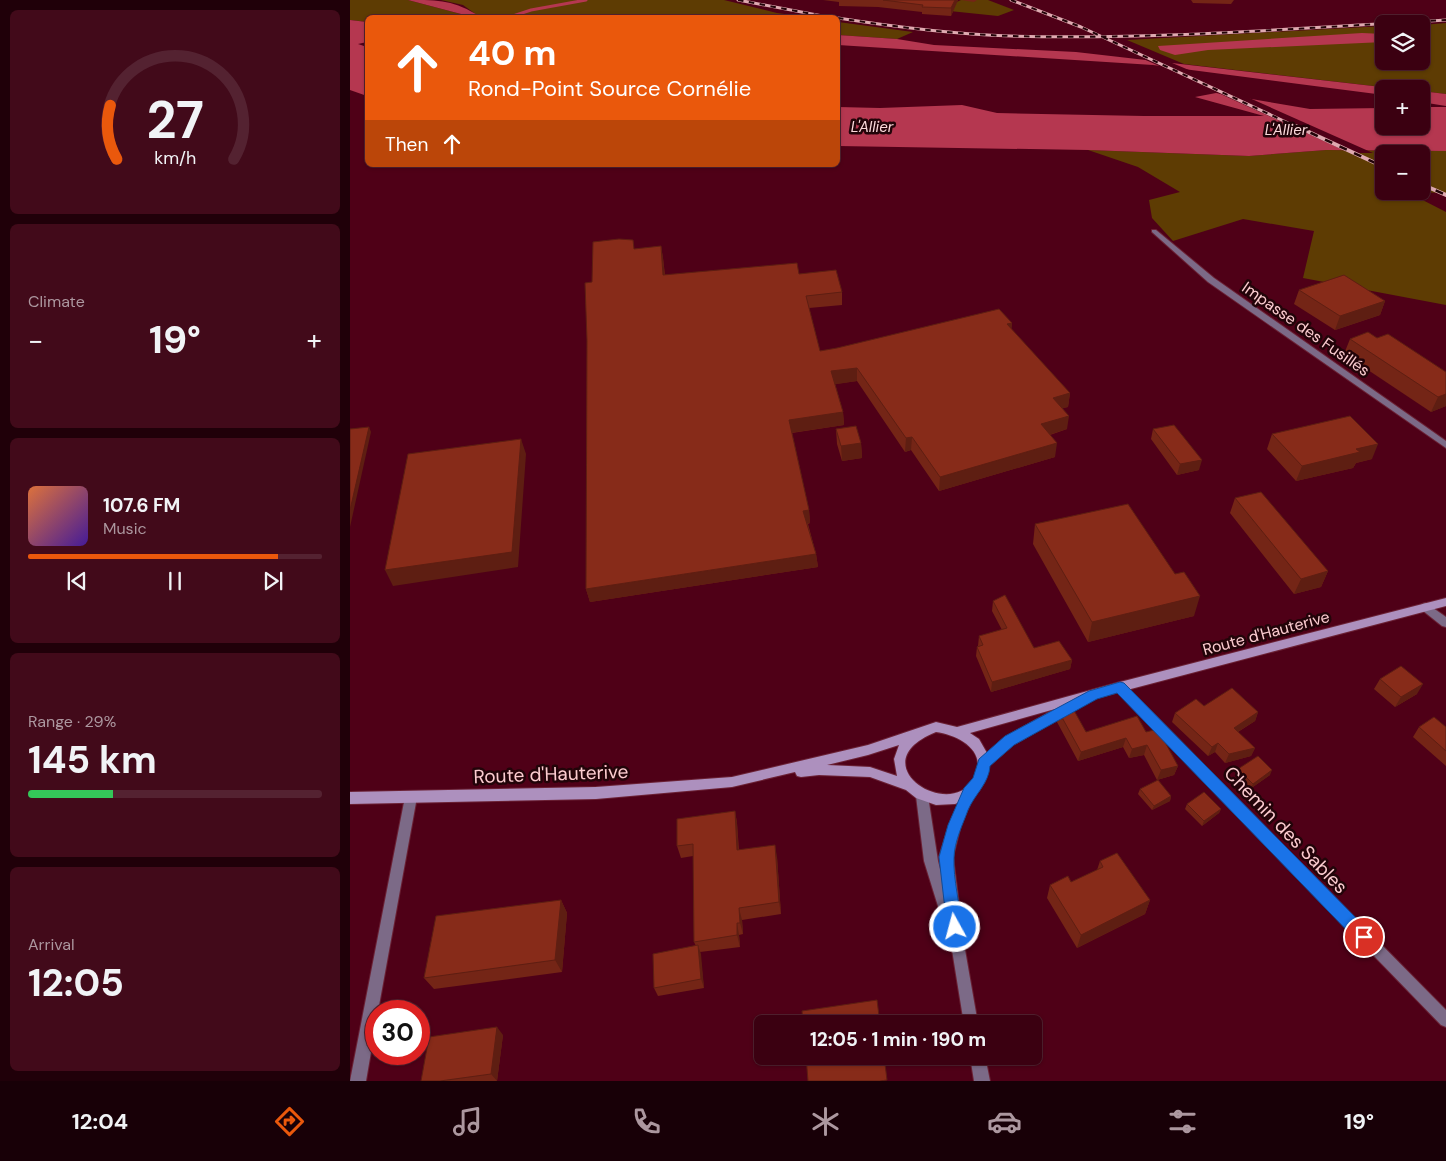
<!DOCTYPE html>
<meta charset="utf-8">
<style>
:root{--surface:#3b0011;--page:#420a1a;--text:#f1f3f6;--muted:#ac979f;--line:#542231;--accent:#ea580c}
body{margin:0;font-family:"DM Sans",sans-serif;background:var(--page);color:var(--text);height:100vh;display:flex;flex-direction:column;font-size:19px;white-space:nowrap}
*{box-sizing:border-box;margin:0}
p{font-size:16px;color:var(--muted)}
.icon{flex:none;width:28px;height:28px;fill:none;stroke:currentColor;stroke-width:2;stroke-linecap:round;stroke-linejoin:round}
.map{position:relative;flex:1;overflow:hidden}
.sheet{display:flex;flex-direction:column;gap:10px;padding:10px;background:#200009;width:350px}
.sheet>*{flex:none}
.banner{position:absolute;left:15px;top:15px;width:475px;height:152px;border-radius:8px;box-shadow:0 1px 4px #0004,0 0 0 1px var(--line);background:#ea580c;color:#fff;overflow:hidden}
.controls{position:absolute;left:1025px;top:15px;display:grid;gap:10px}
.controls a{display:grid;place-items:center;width:55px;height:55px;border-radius:8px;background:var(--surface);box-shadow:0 1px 4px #0004,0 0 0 1px var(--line);font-size:25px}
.speed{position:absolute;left:15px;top:1000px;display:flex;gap:10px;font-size:25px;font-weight:700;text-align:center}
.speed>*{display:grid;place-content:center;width:65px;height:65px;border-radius:50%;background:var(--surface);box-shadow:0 1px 4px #0004,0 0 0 1px var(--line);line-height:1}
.speed .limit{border:8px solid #d22;background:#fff;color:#111}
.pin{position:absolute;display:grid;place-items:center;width:42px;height:42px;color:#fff;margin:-21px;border:2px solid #fff;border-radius:50%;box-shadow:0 1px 5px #0007}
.me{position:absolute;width:55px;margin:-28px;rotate:353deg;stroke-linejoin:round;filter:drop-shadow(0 0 4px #0008)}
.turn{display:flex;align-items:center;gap:18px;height:105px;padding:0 20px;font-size:22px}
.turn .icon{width:65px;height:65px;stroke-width:2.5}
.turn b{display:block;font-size:35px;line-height:42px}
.then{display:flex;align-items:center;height:48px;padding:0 20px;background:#0003;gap:10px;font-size:19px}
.big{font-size:38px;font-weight:700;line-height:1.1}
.sheet .tile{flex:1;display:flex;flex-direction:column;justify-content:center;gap:8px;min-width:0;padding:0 18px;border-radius:8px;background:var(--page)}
.sheet .dial{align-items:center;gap:0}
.dial svg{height:130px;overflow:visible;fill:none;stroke:var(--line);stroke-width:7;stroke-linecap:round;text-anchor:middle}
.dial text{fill:var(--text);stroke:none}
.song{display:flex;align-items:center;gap:15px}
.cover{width:60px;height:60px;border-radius:8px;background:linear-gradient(135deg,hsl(20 70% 55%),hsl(260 70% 35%))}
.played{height:5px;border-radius:2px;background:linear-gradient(90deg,var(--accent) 85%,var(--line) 85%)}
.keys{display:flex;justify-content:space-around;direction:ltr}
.heat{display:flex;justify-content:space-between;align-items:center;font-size:28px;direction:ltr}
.charge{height:8px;border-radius:4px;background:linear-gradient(90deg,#34c759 29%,var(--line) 0)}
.trip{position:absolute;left:404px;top:1015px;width:288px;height:50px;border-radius:8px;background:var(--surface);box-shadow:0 1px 4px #0004,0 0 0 1px var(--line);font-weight:700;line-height:50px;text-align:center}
.tab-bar{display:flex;height:80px;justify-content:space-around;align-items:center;background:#180007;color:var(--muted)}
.tab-bar .icon{width:35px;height:35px}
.tab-bar .current{color:var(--accent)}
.tab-bar b{font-size:22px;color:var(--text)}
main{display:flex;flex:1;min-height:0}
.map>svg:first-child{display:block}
.green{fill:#5e3c03;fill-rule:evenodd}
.water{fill:#b53750}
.pier{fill:#4f0017}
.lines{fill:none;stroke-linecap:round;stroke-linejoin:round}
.stream{stroke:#b53750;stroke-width:3}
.minor-casing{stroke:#6b2135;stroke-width:2}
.secondary-casing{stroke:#6b2135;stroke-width:2}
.minor{fill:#7c6a87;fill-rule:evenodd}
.secondary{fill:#ad90be;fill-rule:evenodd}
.rail-far1-casing{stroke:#dfaab1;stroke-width:3}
.rail-casing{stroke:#dfaab1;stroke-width:4}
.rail-far1{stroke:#220409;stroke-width:2;stroke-dasharray:5.5;stroke-linecap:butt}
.rail{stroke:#220409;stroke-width:2.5;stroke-dasharray:8;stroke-linecap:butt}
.wall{fill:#742516}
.shaded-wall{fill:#5e1e12}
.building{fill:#872b19;stroke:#5e1e12}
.route{fill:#1a73e8;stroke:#114b97}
.labels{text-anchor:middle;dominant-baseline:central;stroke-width:5;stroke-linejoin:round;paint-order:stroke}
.far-water-label{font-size:15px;font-style:italic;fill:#fbd9db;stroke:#220409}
.street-label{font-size:16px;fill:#fcccd0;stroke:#220409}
.near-street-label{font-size:19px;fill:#fcccd0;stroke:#220409}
</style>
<main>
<section class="sheet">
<div class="tile dial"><svg viewBox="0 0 100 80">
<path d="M14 69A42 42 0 1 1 86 69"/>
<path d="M14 69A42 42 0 0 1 10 36" stroke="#ea580c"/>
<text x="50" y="56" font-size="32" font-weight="700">27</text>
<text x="50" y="72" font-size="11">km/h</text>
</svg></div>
<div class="tile"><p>Climate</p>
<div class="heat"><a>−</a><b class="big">19°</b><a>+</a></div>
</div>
<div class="tile">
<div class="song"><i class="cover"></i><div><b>107.6 FM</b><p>Music</p></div></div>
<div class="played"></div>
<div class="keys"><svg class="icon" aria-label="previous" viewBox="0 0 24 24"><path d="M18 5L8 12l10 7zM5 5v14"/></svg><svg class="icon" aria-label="pause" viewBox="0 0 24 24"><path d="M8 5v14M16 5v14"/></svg><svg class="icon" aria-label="next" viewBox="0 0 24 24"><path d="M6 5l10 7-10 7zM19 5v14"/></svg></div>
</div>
<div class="tile"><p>Range · 29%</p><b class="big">145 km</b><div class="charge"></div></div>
<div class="tile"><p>Arrival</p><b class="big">12:05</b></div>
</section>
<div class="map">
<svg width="1096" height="1081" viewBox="0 0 1096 1081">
<rect width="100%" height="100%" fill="#4f0017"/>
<path class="green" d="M0 0H58L111 14 113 17 18 18 17 22 0 20Z
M91 0H374L427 13 457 17 131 18 113 5Z
M611 0H638L664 10 648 16 590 10Z
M488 22 563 32 547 39 488 35Z
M1096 23V94L1071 91V89H1049L834 64 777 40 1034 26V61H1071V25Z
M738 150 899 156 976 150 1096 151V193L1057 192 1096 212V305L953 278 964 231 893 219 823 241 802 218 799 200 830 192 788 167ZM1034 154H1071V191H1034Z"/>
<path class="water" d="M58 0C91 0 103 0 131 17H113L111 14Z
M0 20 17 22V42L8 44 17 47V96L0 90Z
M1012 33 1034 34V42L858 50 825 55 810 50 808 46Z
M488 35 547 39 584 45 726 52 1049 89H1034V95L803 65 488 45Z
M1071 91 1096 94V106L1071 102Z
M866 93 960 109 1034 108V126H1071V107H1096V151L976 150 899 156 738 150 488 146V107L530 108 612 105 647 113 794 116H914L845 97Z"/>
<path class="pier" d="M789 57 815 60 846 73 816 69Z
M864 91 895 96 1023 153H1000Z"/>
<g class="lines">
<path class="stream" d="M157 18 181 10 236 0"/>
<defs>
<path id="minor" d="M802 230H806L864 278 1096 441V448L858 282 802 232Z
M1076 603 1096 617V627L1092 626 1072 610 1071 607 1072 604Z
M770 682 774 684 1096 1010V1027L1091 1025 766 690 764 687 766 684Z
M619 786 623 788 625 792 611 825 603 857 614 944 628 1024H614L598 925 594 924 592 919 574 861 566 796 568 792 572 790 576 792 578 796 588 861 591 873 589 857 599 825 615 788Z
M61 791 65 793 67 797 28 1011H26V1023L16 1081H0L55 797 57 793Z
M620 1056H635L640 1081H624Z"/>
<path id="secondary" d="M1096 598V606L724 704 726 707 724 710 663 745 639 766 635 781 629 791 620 798 605 804 586 805 566 798 556 790 520 777 469 775 451 777 447 776 445 772 382 787 246 799 0 804V792L246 787 382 777 518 745 586 722 607 727 770 682ZM705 709 655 737 637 753 629 739 620 733ZM586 732C609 735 640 752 623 780 598 821 509 763 586 732ZM549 745 544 759 547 776 520 767 477 765 518 755Z"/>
</defs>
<use href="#minor" class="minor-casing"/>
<use href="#secondary" class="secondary-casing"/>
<use href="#minor" class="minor"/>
<use href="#secondary" class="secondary"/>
<defs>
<path id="rail-far1" d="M388 0 483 18
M661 0 731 27 949 128
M488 18C545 27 603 34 661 36 806 40 951 28 1096 20"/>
<path id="rail" d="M946 126 1034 167
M1071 184 1096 195"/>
</defs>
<use href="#rail-far1" class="rail-far1-casing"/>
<use href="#rail" class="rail-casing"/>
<use href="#rail-far1" class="rail-far1"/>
<use href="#rail" class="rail"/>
</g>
<path class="wall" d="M473 0H608L601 16 572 14V12L528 7 489 6V2Z
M611 0H627L624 2Z
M841 0H884L881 4 843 3Z
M311 246 313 258 315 275 449 274 492 292V305L459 308 470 351 662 323 661 329 720 393 718 407 713 408 717 429 700 435 705 457 589 491 561 450 555 452 507 381 485 384 493 412 494 425 442 433 459 510 460 523 458 524 466 554 468 567 240 602 236 589 242 282 285 249Z
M949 290 1035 301 1030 315 985 330 944 304Z
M1027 338 1096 372V406L1081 412 994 354 1000 339Z
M486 429 511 443 512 458 492 461 487 444Z
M803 429 849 470 827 475 801 439Z
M922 434 1022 459 1006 463 1003 468 946 481 917 449Z
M885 498 978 571 971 587 944 594 880 513Z
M685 524 844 616 738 642 683 544Z
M643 601 684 648 722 660 720 669 641 692 626 656 627 647 628 646 629 636 652 630 642 611Z
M1030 679 1067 694 1045 707 1024 689Z
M854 706 908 712 905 721 888 732 905 748 901 756 875 763 865 752 858 756 822 722 825 713Z
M709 712 736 732H796L828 766 824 775 807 780 794 755 779 758 773 747 728 761 707 722Z
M1069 727H1096V766L1063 737Z
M888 769 920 775 900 789 886 774Z
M790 789 821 796 820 801 802 810 788 794Z
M837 804 871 809 869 813 852 826 835 809Z
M385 811 387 823 389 850 427 857 431 914 392 920 393 934 389 935 390 947 350 952 354 988 308 996 304 988 346 946 344 942 343 856 331 858 327 846Z
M750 861 800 900 795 914 727 948 697 898 700 885 721 882 747 870Z
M211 900 217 913 212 972 84 989 74 978Z
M153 1035 147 1081H71Z"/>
<path class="shaded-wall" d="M605 0H608L601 16V8Z
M311 246 313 258 316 288 313 275Z
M1035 301 1030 315 985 330 990 316Z
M662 323 661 336 657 324Z
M507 368V381L481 385V371Z
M720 393 718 407 702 411 703 398Z
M1096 394V406L1081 412 1088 397Z
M493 412 494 425 440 433 439 420Z
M719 416 717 429 689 438 691 424Z
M19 427 21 432 0 527V510Z
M562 437 561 450 555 452 556 438Z
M171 439 176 454 168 567 43 586 35 570Z
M511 443 512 458 492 461 491 446Z
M707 443 705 457 589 491 590 477Z
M1028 444 1022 459 1006 463 1003 468 946 481 952 466 1006 449Z
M852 460 849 470 827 475 830 464Z
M459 510 460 523 455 524 453 511Z
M466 554 468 567 240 602 236 589Z
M978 571 971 587 944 594 951 579Z
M850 596 844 616 738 642 742 622Z
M722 660 720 669 641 692 642 682Z
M1073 684 1067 694 1045 707 1051 697Z
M908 712 905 721 881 736 884 728Z
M776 738 773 747 728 761 731 752Z
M868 743 865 752 858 756 862 747Z
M797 745 794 755 779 758 782 749Z
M905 748 901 756 875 763 879 754Z
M828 766 824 775 807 780 811 770Z
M922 770 920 775 900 789 903 784Z
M821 796 820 801 802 810 804 806Z
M871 809 869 813 852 826 854 821Z
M385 811 387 823 389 862 387 850Z
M425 845 427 857 431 914 429 902Z
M211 900 217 913 212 972 205 960Z
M800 900 795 914 727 948 731 935Z
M389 908 392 920 393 934 390 923Z
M387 923 389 935 390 947 387 935Z
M348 945 351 954 354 988 351 979Z
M147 1027 153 1035 147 1081 141 1074Z"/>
<path class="building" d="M533 0H605L601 8 572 7 573 5Z
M269 239 283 240 284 249 311 246 313 275 447 263 449 274 486 270 492 292 456 296 470 351 487 348 649 309 662 323 657 324 720 393 703 398 719 416 691 424 707 443 590 477 562 437 556 438 507 368 481 371 493 412 439 420 459 510 453 511 466 554 236 589 237 340 235 283 242 282 243 242Z
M994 275 1035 301 990 316 949 290Z
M1018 332 1027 338 1038 334 1096 372V394L1088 397 1000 339Z
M1000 416 1028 444 1006 449 1010 452 952 466 922 434Z
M824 425 852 460 830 464 803 429Z
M506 426 511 443 491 446 486 429Z
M19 427 0 510V429Z
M171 439 162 552 35 570 58 454Z
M911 492 978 571 951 579 885 498Z
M778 504 825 574 834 572 850 596 742 622 685 524Z
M655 595 684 648 709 641 722 660 642 682 627 647 633 645 629 636 657 628 643 601Z
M1051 666 1073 684 1051 697 1030 679Z
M882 688 908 712 884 728 905 748 879 754 868 743 862 747 825 713 846 699 854 706Z
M721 705 736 732 787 716 796 732 808 729 828 766 811 770 797 745 782 749 776 738 731 752 709 712Z
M1084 717 1096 727V751L1069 727Z
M908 756 922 770 903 784 888 769Z
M808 780 821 796 804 806 790 789Z
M854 792 871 809 854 821 837 804Z
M385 811 387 850 425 845 429 902 389 908 390 923H387V935L344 942 343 844 327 846V819Z
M767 853 800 900 731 935 700 885 718 876 721 882 753 867 750 861Z
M211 900 205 960 74 978 86 916Z
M348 945 351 979 304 988 303 954Z
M527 1000 530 1024H453L452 1011Z
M147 1027 141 1074 90 1081H71L79 1037Z
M456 1056H534L537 1080 530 1081H458Z"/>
<path class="route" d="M770 682 774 683 1020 932 1022 937 1020 943 1014 945 1009 943 767 693 747 699 664 745 640 766C639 783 625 794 618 810 613 824 604 842 604 858 603 879 610 905 612 927L610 932 605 934 599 932 597 927 589 857 598 825 614 788 623 778 629 759 655 736 739 691Z"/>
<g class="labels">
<g class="far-water-label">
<text x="522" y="127">L'Allier</text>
<text x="936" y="130">L'Allier</text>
</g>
<g class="street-label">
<text transform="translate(956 329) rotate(35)">Impasse des Fusillés</text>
<text transform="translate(916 633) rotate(-15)">Route d'Hauterive</text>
</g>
<g class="near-street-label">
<text transform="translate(201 774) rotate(-2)">Route d'Hauterive</text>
<text transform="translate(936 830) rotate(46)">Chemin des Sables</text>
</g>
</g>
</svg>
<div class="controls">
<a><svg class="icon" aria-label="layers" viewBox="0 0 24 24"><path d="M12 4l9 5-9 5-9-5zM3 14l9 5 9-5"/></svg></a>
<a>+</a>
<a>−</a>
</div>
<div class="speed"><div class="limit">30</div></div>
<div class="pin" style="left:1014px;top:937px;background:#d93025"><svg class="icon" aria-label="arrive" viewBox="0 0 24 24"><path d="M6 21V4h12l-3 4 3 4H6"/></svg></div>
<svg class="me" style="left:605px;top:927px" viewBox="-20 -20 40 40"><circle r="17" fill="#1a73e8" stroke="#fff" stroke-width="3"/><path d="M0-11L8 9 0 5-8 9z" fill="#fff"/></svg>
<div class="trip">12:05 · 1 min · 190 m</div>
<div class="banner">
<div class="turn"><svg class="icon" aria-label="ahead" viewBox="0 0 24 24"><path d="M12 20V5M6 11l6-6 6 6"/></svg><div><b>40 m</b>Rond-Point Source Cornélie</div></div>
<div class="then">Then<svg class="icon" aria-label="ahead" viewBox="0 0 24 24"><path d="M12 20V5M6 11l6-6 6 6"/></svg></div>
</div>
</div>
</main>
<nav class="tab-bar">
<b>12:04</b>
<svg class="icon current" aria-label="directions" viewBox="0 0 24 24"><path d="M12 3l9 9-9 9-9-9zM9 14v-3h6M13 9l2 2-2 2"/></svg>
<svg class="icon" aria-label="music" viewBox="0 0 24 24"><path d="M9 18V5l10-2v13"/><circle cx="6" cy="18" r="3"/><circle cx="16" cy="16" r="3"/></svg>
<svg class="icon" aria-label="phone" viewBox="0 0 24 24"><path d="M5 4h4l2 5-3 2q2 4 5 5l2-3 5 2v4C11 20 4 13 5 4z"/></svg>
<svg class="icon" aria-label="climate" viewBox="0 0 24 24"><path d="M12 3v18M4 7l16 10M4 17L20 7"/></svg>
<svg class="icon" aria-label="car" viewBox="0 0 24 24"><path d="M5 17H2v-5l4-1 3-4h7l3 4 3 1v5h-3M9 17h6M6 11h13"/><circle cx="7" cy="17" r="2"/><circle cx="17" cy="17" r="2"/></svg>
<svg class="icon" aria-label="filters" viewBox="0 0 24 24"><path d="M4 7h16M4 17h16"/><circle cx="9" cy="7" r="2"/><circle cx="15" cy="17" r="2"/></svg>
<b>19°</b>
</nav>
